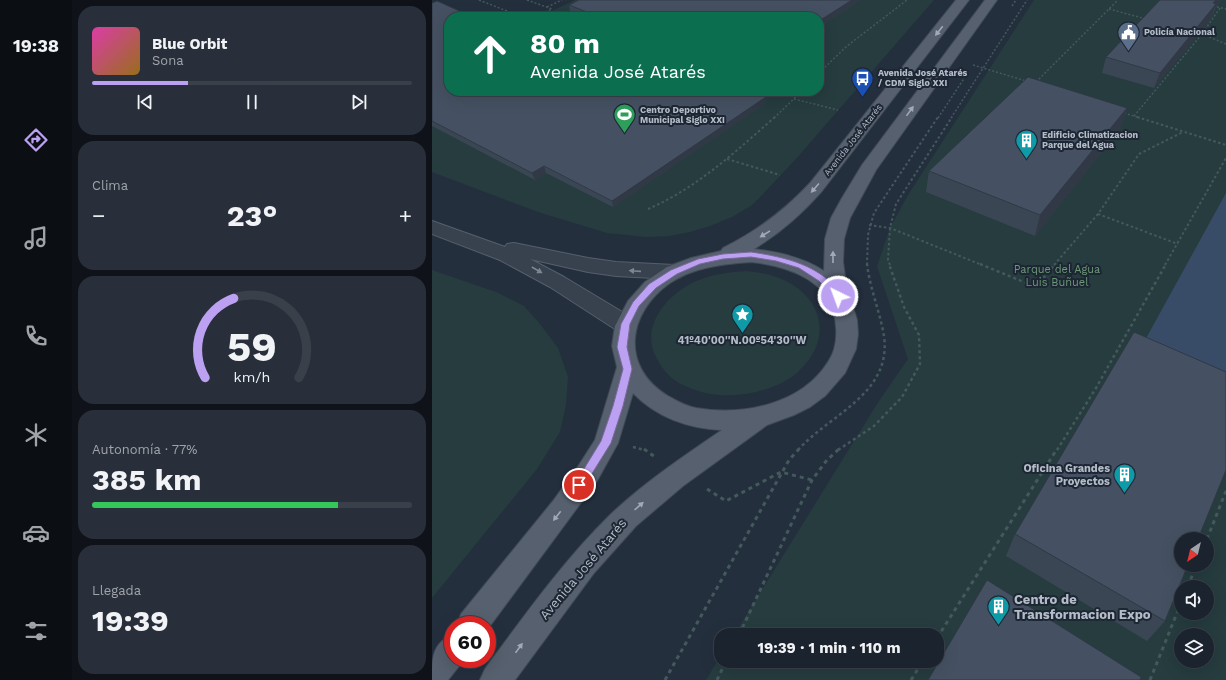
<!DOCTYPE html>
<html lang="es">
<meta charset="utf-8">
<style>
:root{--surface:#1b232e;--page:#282f3a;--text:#f1f3f6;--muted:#a0a4aa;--line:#39404a;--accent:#bca0f2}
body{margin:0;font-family:"Work Sans",sans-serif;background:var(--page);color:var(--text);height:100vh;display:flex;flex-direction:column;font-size:15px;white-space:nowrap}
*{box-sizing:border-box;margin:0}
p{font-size:13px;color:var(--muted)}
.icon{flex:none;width:22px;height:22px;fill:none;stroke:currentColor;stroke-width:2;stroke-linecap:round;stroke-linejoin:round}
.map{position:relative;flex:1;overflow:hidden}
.panel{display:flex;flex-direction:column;gap:6px;padding:6px;background:#0f1319;width:360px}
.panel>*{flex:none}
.hud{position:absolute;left:12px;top:12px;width:380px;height:84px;border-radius:16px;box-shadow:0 4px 16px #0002,0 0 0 1px var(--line);background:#0b6e4f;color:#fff;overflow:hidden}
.needle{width:26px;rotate:215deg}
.fabs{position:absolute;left:742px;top:532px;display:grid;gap:8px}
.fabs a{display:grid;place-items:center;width:40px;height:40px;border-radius:50%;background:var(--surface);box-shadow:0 4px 16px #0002,0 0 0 1px var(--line);font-size:20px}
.speed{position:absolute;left:12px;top:616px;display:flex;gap:8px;font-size:20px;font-weight:700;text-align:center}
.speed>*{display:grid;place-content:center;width:52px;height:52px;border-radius:50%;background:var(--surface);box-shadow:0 4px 16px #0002,0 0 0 1px var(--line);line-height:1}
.speed .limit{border:6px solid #d22;background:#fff;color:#111}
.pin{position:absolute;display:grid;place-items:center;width:34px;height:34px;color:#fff;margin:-17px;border:2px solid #fff;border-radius:50%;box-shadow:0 1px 4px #0007}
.me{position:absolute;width:44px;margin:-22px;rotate:318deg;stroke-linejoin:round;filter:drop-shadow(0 0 3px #0008)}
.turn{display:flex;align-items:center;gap:14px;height:84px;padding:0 20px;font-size:18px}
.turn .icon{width:52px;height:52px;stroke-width:2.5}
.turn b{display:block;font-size:28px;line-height:34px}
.big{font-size:30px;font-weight:700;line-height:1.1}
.panel .card{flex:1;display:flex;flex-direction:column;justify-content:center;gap:6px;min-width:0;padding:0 14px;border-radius:16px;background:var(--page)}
.panel .dial{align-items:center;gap:0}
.dial svg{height:104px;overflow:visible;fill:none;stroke:var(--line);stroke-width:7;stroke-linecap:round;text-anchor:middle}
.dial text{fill:var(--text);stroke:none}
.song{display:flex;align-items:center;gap:12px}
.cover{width:48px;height:48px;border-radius:6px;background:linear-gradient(135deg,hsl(320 70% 55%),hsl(40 70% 35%))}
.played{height:4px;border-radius:2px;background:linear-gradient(90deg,var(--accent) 30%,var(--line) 30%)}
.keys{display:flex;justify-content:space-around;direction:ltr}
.heat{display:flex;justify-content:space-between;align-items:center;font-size:22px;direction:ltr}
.charge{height:6px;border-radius:3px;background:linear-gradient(90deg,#34c759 77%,var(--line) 0)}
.trip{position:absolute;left:282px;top:628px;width:230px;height:40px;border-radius:16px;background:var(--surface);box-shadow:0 4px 16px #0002,0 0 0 1px var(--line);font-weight:700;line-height:40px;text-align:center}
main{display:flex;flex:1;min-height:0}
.menu{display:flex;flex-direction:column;width:72px;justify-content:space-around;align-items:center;background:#0b0e12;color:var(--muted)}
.menu .icon{width:28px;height:28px}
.menu .current{color:var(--accent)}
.menu b{font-size:18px;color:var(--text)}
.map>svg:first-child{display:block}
.green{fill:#263c3f;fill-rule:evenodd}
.water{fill:#394c67}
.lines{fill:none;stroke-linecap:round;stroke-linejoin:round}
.minor-casing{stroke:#565f6c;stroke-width:2}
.primary-casing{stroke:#414a57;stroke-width:2}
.path-far3{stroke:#44595c;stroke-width:1.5;stroke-dasharray:2 2;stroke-linecap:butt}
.path-far2{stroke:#44595c;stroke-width:2;stroke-dasharray:2.5 2.5;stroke-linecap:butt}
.path-far1{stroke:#44595c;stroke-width:2.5;stroke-dasharray:3 3;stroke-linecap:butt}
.path{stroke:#44595c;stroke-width:3;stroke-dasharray:4 4;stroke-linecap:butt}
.minor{fill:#38414e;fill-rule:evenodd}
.primary{fill:#56606e;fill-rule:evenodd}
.wall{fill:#3b4654}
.shaded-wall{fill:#303945}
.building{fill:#455162;stroke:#303945}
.oneway{fill:#a1aab7}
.oneway2{fill:#7c8592}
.route{fill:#bca0f2;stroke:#7a689d}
.labels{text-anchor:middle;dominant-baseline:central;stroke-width:4;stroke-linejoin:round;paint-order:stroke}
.far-poi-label{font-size:9px;font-weight:bold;fill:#b4bcc9;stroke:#1d2633;text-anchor:start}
.far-street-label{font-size:9px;fill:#b4bcc9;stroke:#1d2633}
.park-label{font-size:11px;fill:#6b9a76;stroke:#1d2633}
.poi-label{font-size:11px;font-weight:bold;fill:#b4bcc9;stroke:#1d2633}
.near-street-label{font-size:13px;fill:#b4bcc9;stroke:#1d2633}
.near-poi-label{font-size:13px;font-weight:bold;fill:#b4bcc9;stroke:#1d2633;text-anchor:start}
</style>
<main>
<nav class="menu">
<b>19:38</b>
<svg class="icon current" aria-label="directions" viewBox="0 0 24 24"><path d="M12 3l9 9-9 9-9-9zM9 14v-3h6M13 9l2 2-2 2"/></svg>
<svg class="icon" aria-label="music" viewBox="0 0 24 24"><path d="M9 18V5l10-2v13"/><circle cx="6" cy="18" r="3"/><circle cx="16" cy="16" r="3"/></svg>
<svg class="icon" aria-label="phone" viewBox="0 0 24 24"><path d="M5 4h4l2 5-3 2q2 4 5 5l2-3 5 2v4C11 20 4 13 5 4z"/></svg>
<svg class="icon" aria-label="climate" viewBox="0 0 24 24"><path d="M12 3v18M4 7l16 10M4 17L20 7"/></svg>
<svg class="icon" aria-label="car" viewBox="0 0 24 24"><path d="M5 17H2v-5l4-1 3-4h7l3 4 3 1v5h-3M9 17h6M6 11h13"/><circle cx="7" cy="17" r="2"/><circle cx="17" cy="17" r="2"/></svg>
<svg class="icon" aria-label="filters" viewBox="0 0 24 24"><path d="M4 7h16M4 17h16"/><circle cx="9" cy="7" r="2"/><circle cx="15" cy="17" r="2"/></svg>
</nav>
<section class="panel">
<div class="card">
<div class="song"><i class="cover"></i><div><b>Blue Orbit</b><p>Sona</p></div></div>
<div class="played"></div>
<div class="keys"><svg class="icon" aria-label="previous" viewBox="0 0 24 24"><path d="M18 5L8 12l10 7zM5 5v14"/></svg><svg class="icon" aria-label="pause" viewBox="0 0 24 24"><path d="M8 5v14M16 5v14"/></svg><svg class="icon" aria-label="next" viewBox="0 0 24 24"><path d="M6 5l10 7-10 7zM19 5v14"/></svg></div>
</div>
<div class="card"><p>Clima</p>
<div class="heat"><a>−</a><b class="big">23°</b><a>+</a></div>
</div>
<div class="card dial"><svg viewBox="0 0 100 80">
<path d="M14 69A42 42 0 1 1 86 69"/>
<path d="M14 69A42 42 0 0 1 36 8" stroke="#bca0f2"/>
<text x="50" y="56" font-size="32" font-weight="700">59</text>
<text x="50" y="72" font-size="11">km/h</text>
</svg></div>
<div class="card"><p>Autonomía · 77%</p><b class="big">385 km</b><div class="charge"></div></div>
<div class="card"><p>Llegada</p><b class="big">19:39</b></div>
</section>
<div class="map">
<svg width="794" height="680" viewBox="0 0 794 680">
<rect width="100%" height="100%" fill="#242f3e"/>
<path class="green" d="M143 0H502L363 160 330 195 320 205 300 217 278 226 258 232 237 236 214 237 175 233 106 212 0 172V67L17 91H387V17H107Z
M602 0H794V680H274L289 655V661H505V635H302L445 404 476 359 445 266 458 228 476 195ZM749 539H775V565H749ZM749 587H775V613H749ZM749 635H775V661H749Z
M0 270 64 292 92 306 108 324 126 348 136 377 134 405 128 432 105 469 0 598Z
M314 271C322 272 331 273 338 275 386 288 406 334 367 371 348 390 305 399 279 394 270 393 261 389 253 386 240 381 230 369 224 357 207 325 238 291 267 280 282 274 298 272 314 271Z"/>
<path class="water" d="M794 193V394L706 353Z"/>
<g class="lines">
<defs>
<path id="minor" d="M0 221 73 247 75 244 82 243 156 258 184 262 242 265 249 267 252 272 249 277 242 279 184 276 156 272 98 259 132 277 202 319 205 325 202 331 194 333 186 331 118 287 68 260 0 234Z"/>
<path id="primary" d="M524 0H537L390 191C370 214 348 233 322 249 346 252 371 257 392 271L393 239 399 218 410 198 430 165 553 0H565L444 170 418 218 412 239 411 262 416 297 421 307 425 320 426 334 424 349 413 373 393 396 378 407 362 415 335 425 251 486 204 526 162 573 83 680H48L53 669C92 616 132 560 179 514 213 482 252 456 290 430 257 429 224 417 201 393L186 443 165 481 55 630V625H25L29 614 121 501 147 465 163 440 185 367 180 346 183 326 196 301 213 282 235 267 259 258 289 251 291 248C325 231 352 211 378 183ZM319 262C357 266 402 281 404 327 405 338 403 352 396 362 369 405 310 416 264 408 254 406 245 401 236 396 188 367 195 313 238 283 262 267 291 264 319 262Z
M21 634V659L32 660 16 680H0C0 657 0 644 21 634Z"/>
</defs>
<use href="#minor" class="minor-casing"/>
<use href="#primary" class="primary-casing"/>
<path class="path-far3" d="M47 0 90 17
M95 0 120 9 102 17
M580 6 584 0
M781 6 794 9
M115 7 130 0
M677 9 714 19
M770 34 794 44
M541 65 594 81
M387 73 415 46 475 0
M604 82 686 0
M362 99 406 110
M692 113 708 118
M702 116 770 34 788 8
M342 118 370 91
M506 118 533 77
M519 118 595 0"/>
<path class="path-far2" d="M705 117 794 145
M295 159 348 175
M216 209C265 188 303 152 343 117
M666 214 746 244
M437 225 458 228 550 265
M435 265 436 235 442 213 506 117
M458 265 456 260 458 228 464 204 520 117
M622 265 666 214 707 154 751 132
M733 265 794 158"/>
<path class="path-far1" d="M548 264 604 287 623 264
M201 447 213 450
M366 450C398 414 460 394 452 336 448 312 438 289 435 264
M406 450 442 426 470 397 488 364 487 335 472 307 457 264
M625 450 664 388 734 264"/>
<path class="path" d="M212 449 223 457
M275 489 294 501 349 472 380 480
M775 539 794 491
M756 587 764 565
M307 635 380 480 395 460 407 449
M505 638 625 449
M233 680 357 460 367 449
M285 680 294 661
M479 680 491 661
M718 680 749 603"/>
<use href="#minor" class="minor"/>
<use href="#primary" class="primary"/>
</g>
<path class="wall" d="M429 0 387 27V17L149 15 138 11 137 5Z
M728 0H789L783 9 779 19 722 88 670 73 674 57Z
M0 3 17 91 334 103 181 207 114 173 103 180 0 126Z
M695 108 689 128 603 236 494 192 497 171Z
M583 534 733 621 715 641 574 556Z"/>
<path class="shaded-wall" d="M420 0H429L387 27V21Z
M784 0H789L782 9 779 19 722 88 728 73Z
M334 97V103L181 207 180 201Z
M695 108 689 128 603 236 608 215Z
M112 166 114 173 103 180 100 173Z"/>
<path class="building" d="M147 0H420L387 21V17H144L155 12 137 5Z
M728 0H784L781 3 784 4 728 73 674 57Z
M5 1 41 17H17V91H319L334 97 180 201 112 166 100 173 0 121V3Z
M596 77 695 108 608 215 497 171Z
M702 332 794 372V470L766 539H749V565H756L733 621 583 534Z
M555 580 709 677 708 680H496Z"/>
<defs><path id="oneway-solid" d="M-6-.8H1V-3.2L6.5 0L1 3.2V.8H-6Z"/></defs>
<g class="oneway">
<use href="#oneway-solid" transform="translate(507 31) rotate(128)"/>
<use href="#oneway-solid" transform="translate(478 111) rotate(-54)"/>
<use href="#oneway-solid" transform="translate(383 188) rotate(131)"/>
<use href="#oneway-solid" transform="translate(333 234) rotate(148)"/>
<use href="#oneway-solid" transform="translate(401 257) rotate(-90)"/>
<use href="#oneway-solid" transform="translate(207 506) rotate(-42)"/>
<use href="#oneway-solid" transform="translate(125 516) rotate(128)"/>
<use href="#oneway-solid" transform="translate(87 648) rotate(-54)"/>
</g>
<g class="oneway2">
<use href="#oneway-solid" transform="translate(105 270) rotate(30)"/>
<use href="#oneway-solid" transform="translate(203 271) rotate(-176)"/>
</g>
<path class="route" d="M319 252C353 257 390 265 410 296L406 299 403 298 387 281 367 268 344 261 319 257 291 259 268 264 245 274 224 288 207 306 198 324 195 347 200 369 191 406 179 443 151 488 147 490 144 488 142 485 144 482 169 441 181 406 191 369 185 347 189 324 201 302 217 284 239 270 266 259 291 254Z"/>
<defs>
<symbol id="civic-pin" viewBox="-11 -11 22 30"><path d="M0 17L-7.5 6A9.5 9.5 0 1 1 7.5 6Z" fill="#5c6f8a" stroke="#1d2633"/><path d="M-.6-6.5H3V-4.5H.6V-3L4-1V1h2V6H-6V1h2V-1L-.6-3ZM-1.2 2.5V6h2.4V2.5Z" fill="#fff"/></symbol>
<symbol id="bus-pin" viewBox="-11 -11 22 30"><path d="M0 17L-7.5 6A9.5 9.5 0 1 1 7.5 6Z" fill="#1a4fb4" stroke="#1d2633"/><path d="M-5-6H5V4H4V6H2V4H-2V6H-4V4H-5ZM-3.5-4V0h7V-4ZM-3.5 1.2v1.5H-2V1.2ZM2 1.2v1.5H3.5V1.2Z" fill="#fff"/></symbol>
<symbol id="stadium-pin" viewBox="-11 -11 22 30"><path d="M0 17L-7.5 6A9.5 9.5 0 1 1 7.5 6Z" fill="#2e9e5b" stroke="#1d2633"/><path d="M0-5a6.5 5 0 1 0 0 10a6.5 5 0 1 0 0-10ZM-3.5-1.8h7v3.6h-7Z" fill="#fff"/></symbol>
<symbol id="building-pin" viewBox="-11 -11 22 30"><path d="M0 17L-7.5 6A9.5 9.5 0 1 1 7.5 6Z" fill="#0f9aa8" stroke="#1d2633"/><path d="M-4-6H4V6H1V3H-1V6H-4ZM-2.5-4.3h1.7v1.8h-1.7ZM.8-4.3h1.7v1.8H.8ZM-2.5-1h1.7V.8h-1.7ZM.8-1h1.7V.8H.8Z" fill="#fff"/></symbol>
<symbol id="sight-pin" viewBox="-11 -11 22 30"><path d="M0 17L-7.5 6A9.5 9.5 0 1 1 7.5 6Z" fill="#0f9aa8" stroke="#1d2633"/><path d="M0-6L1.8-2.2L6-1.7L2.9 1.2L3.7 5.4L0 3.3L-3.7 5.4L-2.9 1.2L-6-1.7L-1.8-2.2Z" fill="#fff"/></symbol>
</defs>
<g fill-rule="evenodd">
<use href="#civic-pin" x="684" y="20" width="25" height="34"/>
<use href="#bus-pin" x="418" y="66" width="25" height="34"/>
<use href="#stadium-pin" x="180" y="102" width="25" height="34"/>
<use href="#building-pin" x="582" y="128" width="25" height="34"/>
<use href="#sight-pin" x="298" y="302" width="25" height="34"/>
<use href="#building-pin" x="680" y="462" width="25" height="34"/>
<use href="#building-pin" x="554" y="594" width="25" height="34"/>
</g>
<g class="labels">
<g class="far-poi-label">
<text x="712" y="32">Policía Nacional</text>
<text x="446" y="73">Avenida José Atarés<tspan x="446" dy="10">/ CDM Siglo XXI</tspan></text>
<text x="208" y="110">Centro Deportivo<tspan x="208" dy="10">Municipal Siglo XXI</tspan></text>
<text x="610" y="135">Edificio Climatizacion<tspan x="610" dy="10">Parque del Agua</tspan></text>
</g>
<g class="far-street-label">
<text transform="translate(421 140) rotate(-52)">Avenida José Atarés</text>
</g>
<g class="park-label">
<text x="625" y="269">Parque del Agua<tspan x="625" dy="13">Luis Buñuel</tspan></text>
</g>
<g class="poi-label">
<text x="310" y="340">41º40'00''N.00º54'30''W</text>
<text x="678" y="468" text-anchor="end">Oficina Grandes<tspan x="678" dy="13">Proyectos</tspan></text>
</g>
<g class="near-street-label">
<text transform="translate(151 569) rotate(-50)">Avenida José Atarés</text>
</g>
<g class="near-poi-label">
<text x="582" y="599">Centro de<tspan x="582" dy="15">Transformacion Expo</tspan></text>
</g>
</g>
</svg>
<div class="fabs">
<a><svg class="needle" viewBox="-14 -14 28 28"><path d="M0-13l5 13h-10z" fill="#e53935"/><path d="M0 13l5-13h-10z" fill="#a0a4aa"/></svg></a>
<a><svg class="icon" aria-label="sound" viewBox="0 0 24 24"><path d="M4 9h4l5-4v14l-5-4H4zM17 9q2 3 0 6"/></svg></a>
<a><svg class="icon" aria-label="layers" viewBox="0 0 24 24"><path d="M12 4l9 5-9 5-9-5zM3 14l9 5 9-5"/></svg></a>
</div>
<div class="speed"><div class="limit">60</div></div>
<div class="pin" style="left:147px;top:485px;background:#d93025"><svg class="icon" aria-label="arrive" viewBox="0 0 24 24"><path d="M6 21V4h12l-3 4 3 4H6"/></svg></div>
<svg class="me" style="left:406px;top:296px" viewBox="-20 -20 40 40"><circle r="17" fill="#bca0f2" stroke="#fff" stroke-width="3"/><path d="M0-11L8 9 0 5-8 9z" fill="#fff"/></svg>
<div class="trip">19:39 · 1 min · 110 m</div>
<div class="hud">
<div class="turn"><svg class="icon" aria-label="ahead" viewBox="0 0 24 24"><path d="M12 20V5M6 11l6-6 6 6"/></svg><div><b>80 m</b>Avenida José Atarés</div></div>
</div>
</div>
</main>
